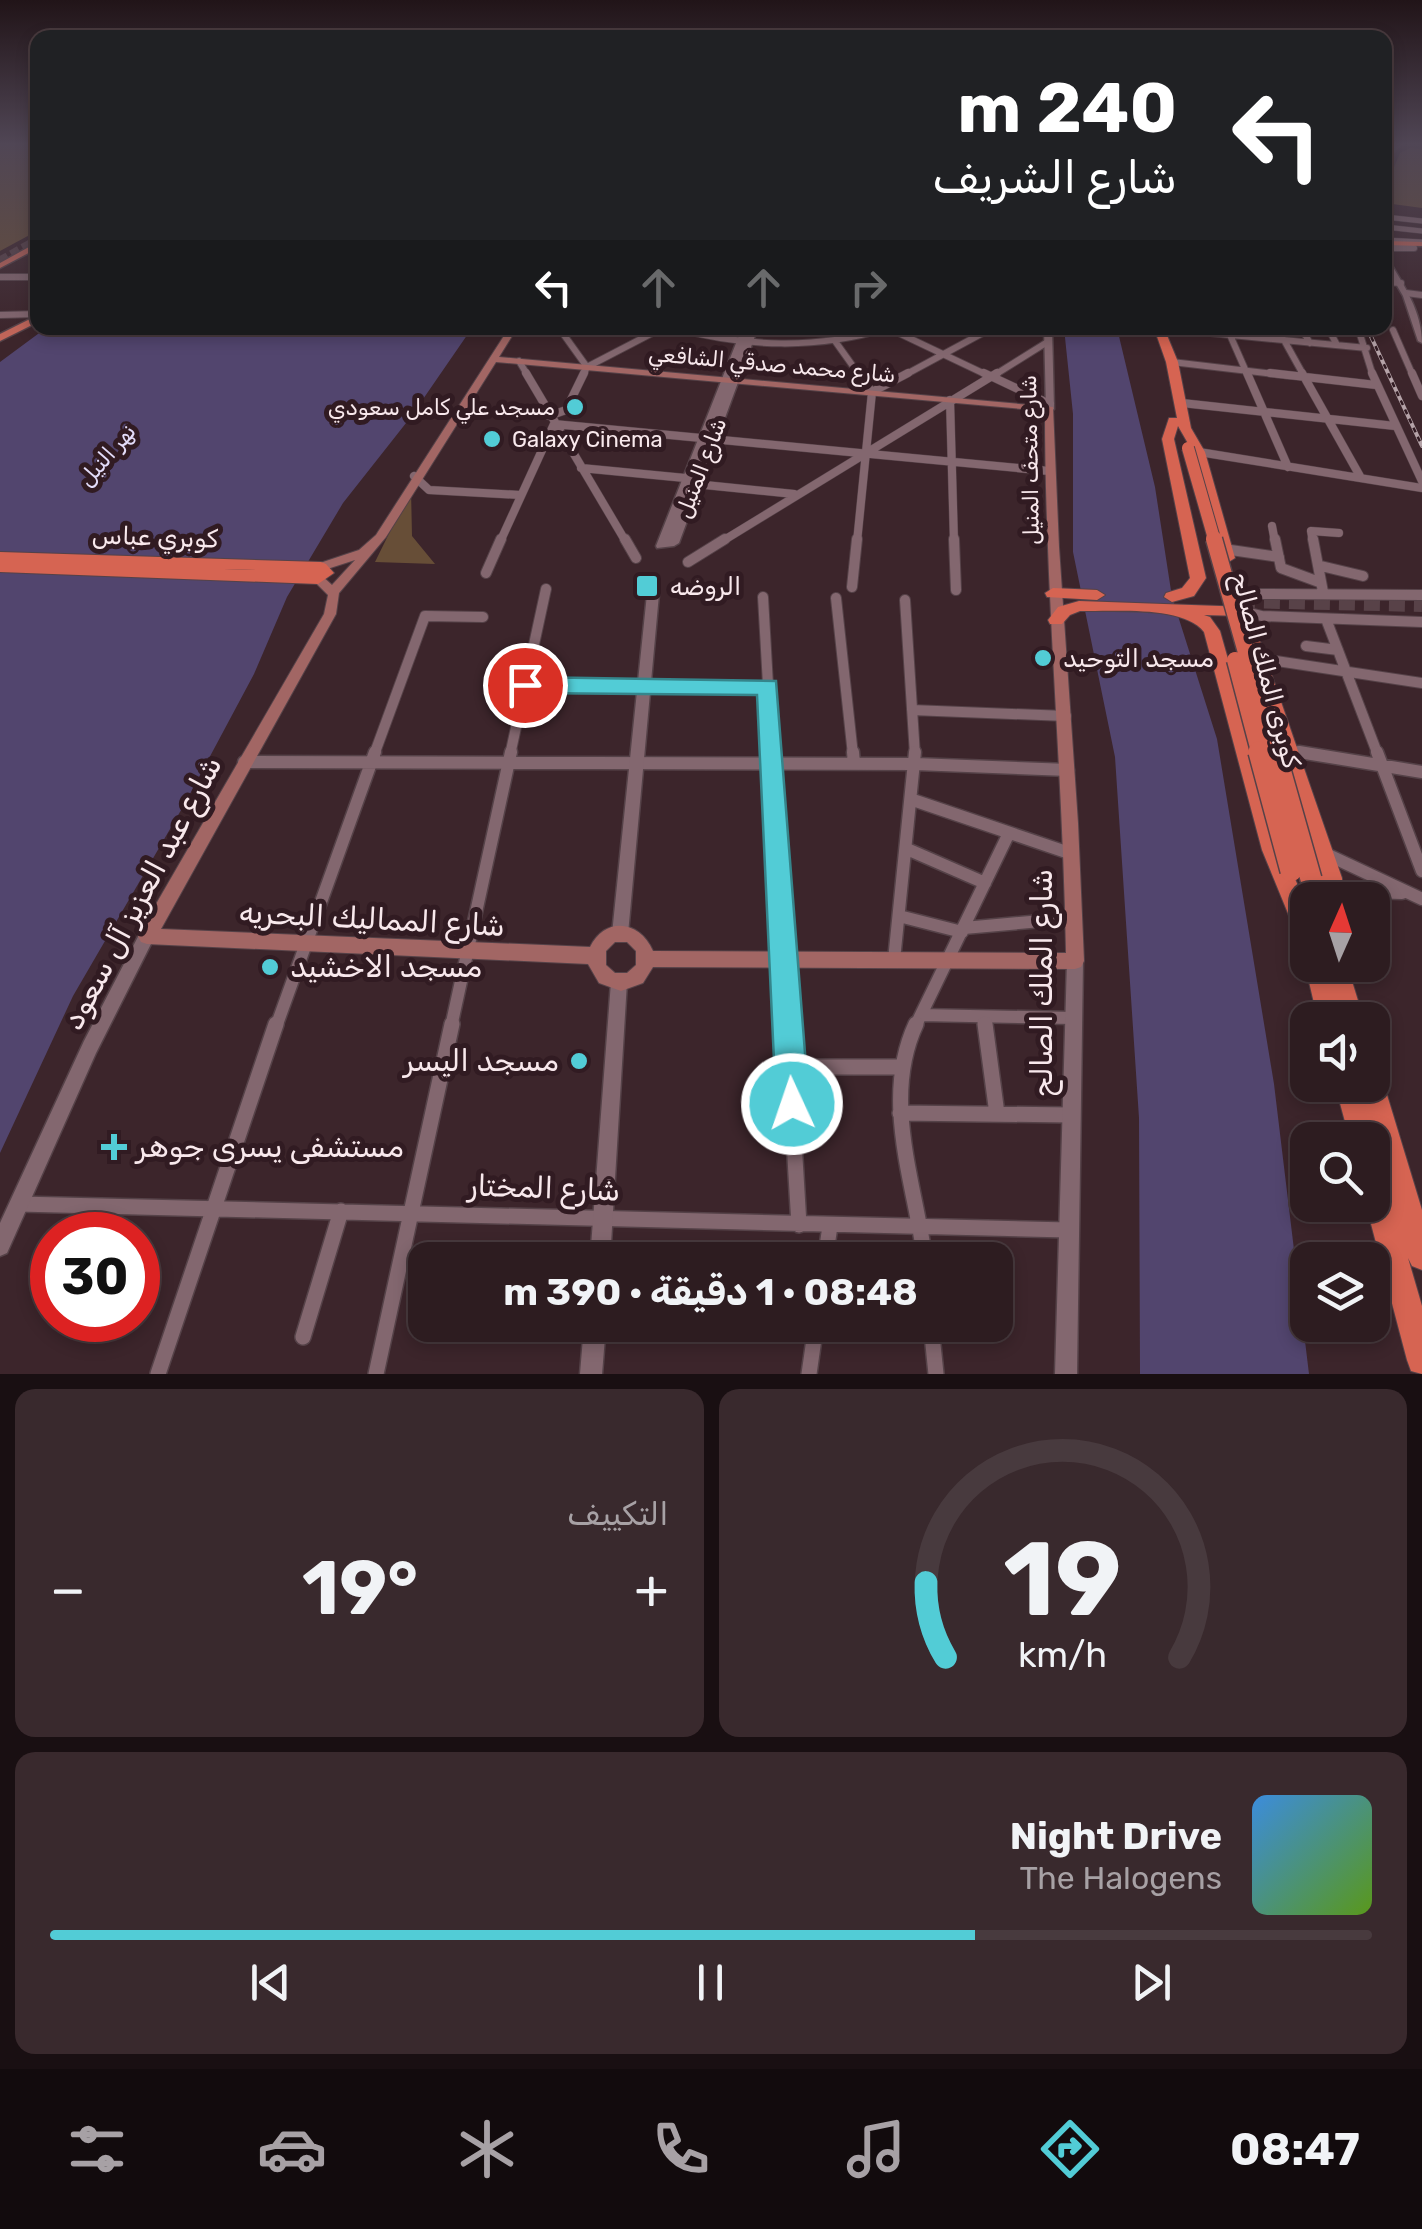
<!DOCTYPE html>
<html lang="ar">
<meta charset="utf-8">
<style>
:root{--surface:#2d1c20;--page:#39292d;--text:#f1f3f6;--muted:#a7a1a5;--line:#483a3e;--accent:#52ccd6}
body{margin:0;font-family:Rubik,Cairo,sans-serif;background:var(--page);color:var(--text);direction:rtl;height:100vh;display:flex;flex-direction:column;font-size:38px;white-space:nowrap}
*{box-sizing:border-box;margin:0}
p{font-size:32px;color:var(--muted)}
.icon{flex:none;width:55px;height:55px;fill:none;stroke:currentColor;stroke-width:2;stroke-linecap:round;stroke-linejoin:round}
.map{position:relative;height:1374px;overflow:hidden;direction:ltr}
.drawer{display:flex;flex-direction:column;gap:15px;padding:15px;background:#190f12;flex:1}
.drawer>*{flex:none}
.banner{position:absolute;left:30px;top:30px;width:1362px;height:305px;border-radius:20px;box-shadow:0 5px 15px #0003,0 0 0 2px var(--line);direction:rtl;background:#202124;color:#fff;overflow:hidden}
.needle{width:65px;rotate:3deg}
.controls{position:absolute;left:1290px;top:882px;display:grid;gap:20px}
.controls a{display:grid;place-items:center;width:100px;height:100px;border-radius:20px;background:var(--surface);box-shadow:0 5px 15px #0003,0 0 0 2px var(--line);font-size:50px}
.speed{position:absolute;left:30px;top:1212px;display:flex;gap:20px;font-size:50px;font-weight:700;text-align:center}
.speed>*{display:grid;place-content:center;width:130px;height:130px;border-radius:50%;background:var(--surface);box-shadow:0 5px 15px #0003,0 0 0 2px var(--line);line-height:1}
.speed .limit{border:15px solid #d22;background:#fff;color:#111}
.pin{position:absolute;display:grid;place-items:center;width:85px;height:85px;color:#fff;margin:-42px;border:5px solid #fff;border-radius:50%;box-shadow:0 2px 10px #0007}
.me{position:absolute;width:110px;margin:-55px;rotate:357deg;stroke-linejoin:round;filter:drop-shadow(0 0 8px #0008)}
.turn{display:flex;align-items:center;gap:35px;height:210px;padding:0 50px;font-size:45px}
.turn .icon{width:130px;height:130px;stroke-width:2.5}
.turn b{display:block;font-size:70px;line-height:85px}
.lanes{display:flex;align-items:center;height:95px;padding:0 50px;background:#0003;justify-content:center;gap:50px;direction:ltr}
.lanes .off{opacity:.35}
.big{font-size:75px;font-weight:700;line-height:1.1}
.drawer .tile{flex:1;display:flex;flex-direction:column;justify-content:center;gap:15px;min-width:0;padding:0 35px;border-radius:20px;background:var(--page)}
.drawer .dial{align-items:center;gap:0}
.dial svg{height:260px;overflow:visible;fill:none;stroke:var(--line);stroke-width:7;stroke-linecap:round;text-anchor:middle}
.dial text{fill:var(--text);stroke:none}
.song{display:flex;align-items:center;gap:30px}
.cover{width:120px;height:120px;border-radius:15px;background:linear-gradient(135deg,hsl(210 70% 55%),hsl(90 70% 35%))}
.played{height:10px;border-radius:5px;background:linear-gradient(90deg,var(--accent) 70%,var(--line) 70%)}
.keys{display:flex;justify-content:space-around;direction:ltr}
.heat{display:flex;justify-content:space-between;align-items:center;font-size:55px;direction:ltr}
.drawer .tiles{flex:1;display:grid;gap:15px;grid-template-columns:1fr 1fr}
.tile:last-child{grid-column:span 2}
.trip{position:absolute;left:408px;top:1242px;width:605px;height:100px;border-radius:20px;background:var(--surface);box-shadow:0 5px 15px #0003,0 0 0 2px var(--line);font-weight:700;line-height:100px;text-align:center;direction:rtl}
.dock{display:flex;height:160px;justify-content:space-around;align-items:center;background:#120b0d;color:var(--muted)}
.dock .icon{width:70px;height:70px}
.dock .current{color:var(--accent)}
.dock b{font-size:45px;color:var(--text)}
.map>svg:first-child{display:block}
.green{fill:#674e37}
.water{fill:#52456e}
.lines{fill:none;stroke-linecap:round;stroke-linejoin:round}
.primary-tunnel-far1{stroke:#584248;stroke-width:6;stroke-dasharray:6 4;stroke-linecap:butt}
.primary-tunnel{stroke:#584248;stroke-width:9;stroke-dasharray:9 4;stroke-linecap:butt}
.trunk-tunnel{stroke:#584248;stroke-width:16;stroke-dasharray:16 9;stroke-linecap:butt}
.minor-far5-casing{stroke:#554248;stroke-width:6}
.minor-far4-casing{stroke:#554248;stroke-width:8}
.minor-far3-casing{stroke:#554248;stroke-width:9}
.minor-far2-casing{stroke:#554248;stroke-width:12}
.minor-far1-casing{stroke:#554248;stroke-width:15}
.minor-casing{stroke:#554248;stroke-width:18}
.tertiary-casing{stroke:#554248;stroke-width:3}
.secondary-casing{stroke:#554248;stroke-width:2}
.primary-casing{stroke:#554248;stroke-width:3}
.trunk-casing{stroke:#554248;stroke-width:2}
.minor-far5{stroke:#83676f;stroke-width:5}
.minor-far4{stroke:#83676f;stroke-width:6}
.minor-far3{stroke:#83676f;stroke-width:8}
.minor-far2{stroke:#83676f;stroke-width:10}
.minor-far1{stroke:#83676f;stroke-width:12}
.minor{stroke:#83676f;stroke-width:15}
.tertiary{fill:#83676f;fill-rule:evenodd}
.secondary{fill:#a26664;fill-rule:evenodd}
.primary{fill:#c16559;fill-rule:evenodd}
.trunk{fill:#d66452;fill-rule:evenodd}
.rail-casing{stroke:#b5a3a8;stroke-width:4}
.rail{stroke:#311b22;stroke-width:2.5;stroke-dasharray:5;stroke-linecap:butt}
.trunk-bridge-far2-casing{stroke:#554248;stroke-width:14;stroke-linecap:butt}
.trunk-bridge-far1-casing{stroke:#554248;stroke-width:19;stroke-linecap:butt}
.trunk-bridge-casing{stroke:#554248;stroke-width:24;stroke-linecap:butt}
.trunk-bridge-far2{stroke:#d66452;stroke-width:12}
.trunk-bridge-far1{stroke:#d66452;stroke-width:16}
.trunk-bridge{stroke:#d66452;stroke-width:21}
.route{fill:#52ccd6;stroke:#35858b;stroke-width:2.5}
.poi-dot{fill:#52ccd6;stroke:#311b22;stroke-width:4}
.labels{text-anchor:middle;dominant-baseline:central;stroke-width:10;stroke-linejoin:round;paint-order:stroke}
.far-street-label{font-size:22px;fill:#f8e8ec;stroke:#311b22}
.far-poi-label{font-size:22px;fill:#f8e8ec;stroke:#311b22;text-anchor:end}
.far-water-label{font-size:22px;font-style:italic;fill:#e3dcf9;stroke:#311b22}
.street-label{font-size:25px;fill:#f8e8ec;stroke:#311b22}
.poi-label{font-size:25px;fill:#f8e8ec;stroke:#311b22;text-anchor:start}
.near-street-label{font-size:30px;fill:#f8e8ec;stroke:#311b22}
.near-poi-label{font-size:30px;fill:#f8e8ec;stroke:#311b22;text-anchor:start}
</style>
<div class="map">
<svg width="1422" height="1374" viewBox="0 0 1422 1374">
<rect width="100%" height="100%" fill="#3c252b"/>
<path class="green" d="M0 143H38L37 231 0 251Z
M1410 148 1422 149V208L1385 203V189L1400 153Z
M411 489 412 536 435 564 375 562Z"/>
<path class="water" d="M46 328H472L410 418 343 503 287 597 254 674 184 805 73 996 0 1153V362Z
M1064 328H1117L1155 487 1172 597 1217 739 1274 1084 1309 1374H1140L1139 1118 1115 757 1073 552V414Z"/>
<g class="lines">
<path class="primary-tunnel-far1" d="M28 246 38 240"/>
<path class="primary-tunnel" d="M0 261 32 243"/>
<path class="trunk-tunnel" d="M1239 600 1422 604"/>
<defs>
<path id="minor-far5" d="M1385 145 1396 147
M1385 217 1422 221
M1385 227 1422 231
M1385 240 1422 242"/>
<path id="minor-far4" d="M1385 248H1414
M0 277H38
M1385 282 1401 283
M1406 293 1422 295
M0 315 38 314
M559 328 587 367
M674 328C746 347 816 350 888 328
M888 328 989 376
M1159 328 1367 348
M1301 328 1310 343
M1328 328 1337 345
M1358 328 1373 376
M1393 330 1413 376
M1230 335 1248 376
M1284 340 1304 376
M835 341 860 376
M519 361 528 376
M1172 362 1292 376
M583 376 587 367 662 328
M903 376 992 328
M993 376 1049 341"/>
<path id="minor-far3" d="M526 373 626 542
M858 373 872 392
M984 373 1050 404
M1247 373 1288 467
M1270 373 1376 385
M1302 373 1361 478
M1372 373 1422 481
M1412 373 1422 396
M950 400 954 542
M1182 403 1395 426
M549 416 566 410 584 373
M1199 452 1422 488
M581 468 685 478
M414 476 429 490 520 495
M695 484 794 494
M1272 526 1275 542
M500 542 554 424 1049 471
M721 542 997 373
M857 542 872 392 908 373
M1313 542 1311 531 1339 533"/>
<path id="minor-far2" d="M625 539 636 558
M954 539 956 590
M1275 539 1281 568 1319 582
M1313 539 1323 592
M1224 549 1279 557
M688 562 725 539
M1321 566 1363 576
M486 573 501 539
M852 587 857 539
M763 597 772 755
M836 598 853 755
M905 600 915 755
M1239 600 1256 594 1422 595
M1242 611 1262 616 1422 622
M1326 619 1378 755
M1306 646 1338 650
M1257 658 1422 683
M525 685 768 687
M912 710 1066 716
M1287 750 1315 755
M374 755 425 616 483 617
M510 755 546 589"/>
<path id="minor-far1" d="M772 752 788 1027
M853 752 854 764
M1299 752 1422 772
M1377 752 1422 871
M244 762 916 764 1068 770
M913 800 1072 854
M907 849 985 883
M1326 854 1422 899
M1333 891 1402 893
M899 916 962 932
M964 928 1075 918
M894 960 915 752
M921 1015 1073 1018
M984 1017 985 1027
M276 1027 375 752
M451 1027 511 752
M915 1027 1009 833"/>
<path id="minor" d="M787 1024 799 1225
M916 1024C881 1099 915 1183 925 1260
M985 1024 997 1114
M790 1067H900
M900 1113 1071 1115
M19 1204 1068 1230
M825 1260 830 1226
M931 1325 936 1374
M303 1337 341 1211
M158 1374 276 1024
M376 1374 452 1024
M809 1374 816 1325"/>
<path id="tertiary" d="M1398 143H1404L1385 159V154Z
M1385 257 1388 259C1404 285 1422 312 1422 343L1418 341 1403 296 1385 265Z
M742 328H750L668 541 750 328H758L679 543 674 546 657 548 656 546Z
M1044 328H1052L1054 409 1050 412 1046 409Z
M653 590 659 594 628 934 626 939 620 941 614 939 612 934 647 594Z
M147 929 153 931 155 936 96 1053 7 1253 0 1256V1223L84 1041 141 931Z
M1075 953 1081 956 1083 961 1077 1374H1055L1067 961 1069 956Z
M619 974 625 976 627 982 610 1260H590L611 982 613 976Z
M584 1325H606L602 1374H580Z"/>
<path id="secondary" d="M509 328H517L499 357 1053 407 1059 547 1078 823 1084 961 1081 967 1075 969 653 967 643 983 621 991 599 983 588 964 147 944 141 942 138 936 141 930 324 614 328 595 312 579 314 576H322L332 585 355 560 321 571 315 567 317 564 359 550 376 535ZM496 362 1045 411C1045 592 1063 772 1066 953L653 951C640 920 605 916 590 947L161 929 336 614 339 593 386 537ZM615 942H627L636 951V965L627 973H615L606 965V951Z"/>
<path id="primary" d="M1385 241 1422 242V246L1385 245Z
M38 242V248L0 268V263Z
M38 315V322L0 341V334Z"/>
<path id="trunk" d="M1154 328H1164L1178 362 1191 428 1205 452 1235 558 1227 563 1219 558 1193 452 1178 426 1174 439 1206 578 1194 596 1172 602 1164 597 1166 593 1182 588 1190 578 1162 439 1169 418H1177L1166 362Z
M0 552 321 562 326 564 334 573 318 584 0 572V562L317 572 0 562Z
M1053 588 1097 590 1105 595 1097 600 1047 597 1045 593Z
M1079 601 1248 607 1250 611 1248 615 1242 616 1204 615 1210 617 1220 631 1282 850 1308 908V943L1299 940 1262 850 1204 632C1183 605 1113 612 1080 611L1070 615 1062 624H1050L1048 620 1058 607Z
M1245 616 1253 621 1342 878 1343 900H1308V903L1306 900 1300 879 1304 872 1311 870 1319 873 1237 621Z
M1308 958V965H1347L1364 1020H1318L1305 965Z
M1372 1073 1380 1076 1384 1085 1422 1210V1270L1412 1266 1408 1258 1422 1306V1374L1411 1371 1407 1360 1366 1205H1372V1163L1383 1170 1375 1143 1372 1149V1140H1350L1335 1085H1372Z"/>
</defs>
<use href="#minor-far5" class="minor-far5-casing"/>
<use href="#minor-far4" class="minor-far4-casing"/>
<use href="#minor-far3" class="minor-far3-casing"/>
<use href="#minor-far2" class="minor-far2-casing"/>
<use href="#minor-far1" class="minor-far1-casing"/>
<use href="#minor" class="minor-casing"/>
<use href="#tertiary" class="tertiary-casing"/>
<use href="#secondary" class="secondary-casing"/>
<use href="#primary" class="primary-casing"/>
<use href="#trunk" class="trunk-casing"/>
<use href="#minor-far5" class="minor-far5"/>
<use href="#minor-far4" class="minor-far4"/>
<use href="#minor-far3" class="minor-far3"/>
<use href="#minor-far2" class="minor-far2"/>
<use href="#minor-far1" class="minor-far1"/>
<use href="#minor" class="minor"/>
<use href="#tertiary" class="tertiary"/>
<use href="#secondary" class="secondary"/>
<use href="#primary" class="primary"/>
<use href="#trunk" class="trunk"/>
<defs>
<path id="rail" d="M1367 328 1422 446"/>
</defs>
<use href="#rail" class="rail-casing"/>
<use href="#rail" class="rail"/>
<defs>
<path id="trunk-bridge-far2" d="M1188 448 1215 542"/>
<path id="trunk-bridge-far1" d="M1214 539 1275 755
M1235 660 1260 755"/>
<path id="trunk-bridge" d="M1259 752 1291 871
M1275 752 1311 879"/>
</defs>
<use href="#trunk-bridge-far2" class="trunk-bridge-far2-casing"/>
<use href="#trunk-bridge-far1" class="trunk-bridge-far1-casing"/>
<use href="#trunk-bridge" class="trunk-bridge-casing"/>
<use href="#trunk-bridge-far2" class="trunk-bridge-far2"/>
<use href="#trunk-bridge-far1" class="trunk-bridge-far1"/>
<use href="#trunk-bridge" class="trunk-bridge"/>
</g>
<linearGradient id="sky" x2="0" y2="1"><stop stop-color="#211418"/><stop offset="0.43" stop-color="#504655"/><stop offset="1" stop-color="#504655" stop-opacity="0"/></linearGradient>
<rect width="1422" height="335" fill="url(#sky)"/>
<path class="route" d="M525 677 776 681 809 1104 804 1116 792 1121 781 1116 776 1104 757 695 525 693 514 685Z"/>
<g class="poi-dot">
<circle cx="575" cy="407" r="10"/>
<circle cx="492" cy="439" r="10"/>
<rect x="635" y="574" width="24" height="24" rx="5"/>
<circle cx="1043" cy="658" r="10"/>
<circle cx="270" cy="967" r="10"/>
<circle cx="579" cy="1061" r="10"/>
<path d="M109 1132h10v10h10v10h-10v10h-10v-10h-10v-10h10z"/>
</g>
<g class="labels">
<g class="far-street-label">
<text transform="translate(772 364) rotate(5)">شارع محمد صدقي الشافعي</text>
<text transform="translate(1030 460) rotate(-91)">شارع متحف المنيل</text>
<text transform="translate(701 468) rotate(-69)">شارع المنيل</text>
</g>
<g class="far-poi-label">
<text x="555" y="407">مسجد علي كامل سعودي</text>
<text x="512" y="439" text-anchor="start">Galaxy Cinema</text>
</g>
<g class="far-water-label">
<text transform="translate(107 455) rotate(-49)">نهر النيل</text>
</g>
<g class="street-label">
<text transform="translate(155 537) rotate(2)">كوبري عباس</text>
<text transform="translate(1266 670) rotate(75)">كوبرى الملك الصالح</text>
</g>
<g class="poi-label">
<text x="670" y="586">الروضه</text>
<text x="1063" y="658">مسجد التوحيد</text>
</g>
<g class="near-street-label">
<text transform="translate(142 893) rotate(-62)">شارع عبد العزيز آل سعود</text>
<text transform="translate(372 919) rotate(3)">شارع المماليك البحريه</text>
<text transform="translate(1042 983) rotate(-90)">شارع الملك الصالح</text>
<text transform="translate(544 1188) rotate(2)">شارع المختار</text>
</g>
<g class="near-poi-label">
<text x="290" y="967">مسجد الاخشيد</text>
<text x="559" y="1061" text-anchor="end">مسجد اليسر</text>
<text x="136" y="1147">مستشفى يسرى جوهر</text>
</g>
</g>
</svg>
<div class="controls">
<a><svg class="needle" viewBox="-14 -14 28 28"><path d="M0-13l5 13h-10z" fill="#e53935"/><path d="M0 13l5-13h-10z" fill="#a7a1a5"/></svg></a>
<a><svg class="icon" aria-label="sound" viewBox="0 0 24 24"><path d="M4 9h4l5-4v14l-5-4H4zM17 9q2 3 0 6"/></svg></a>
<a><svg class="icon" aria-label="search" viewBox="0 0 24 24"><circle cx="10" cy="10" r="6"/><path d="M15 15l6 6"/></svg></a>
<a><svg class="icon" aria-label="layers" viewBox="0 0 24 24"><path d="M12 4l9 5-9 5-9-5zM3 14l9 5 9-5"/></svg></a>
</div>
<div class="speed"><div class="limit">30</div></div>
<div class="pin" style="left:525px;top:685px;background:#d93025"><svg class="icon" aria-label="arrive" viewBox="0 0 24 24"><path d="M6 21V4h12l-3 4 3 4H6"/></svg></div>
<svg class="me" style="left:792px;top:1104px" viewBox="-20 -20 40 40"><circle r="17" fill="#52ccd6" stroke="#fff" stroke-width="3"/><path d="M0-11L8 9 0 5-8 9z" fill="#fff"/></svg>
<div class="trip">08:48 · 1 دقيقة · 390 m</div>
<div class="banner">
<div class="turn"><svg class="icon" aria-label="left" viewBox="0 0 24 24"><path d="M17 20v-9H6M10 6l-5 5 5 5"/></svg><div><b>240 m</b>شارع الشريف</div></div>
<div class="lanes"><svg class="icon" aria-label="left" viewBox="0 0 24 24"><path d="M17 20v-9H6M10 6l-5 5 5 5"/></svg><svg class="icon off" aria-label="ahead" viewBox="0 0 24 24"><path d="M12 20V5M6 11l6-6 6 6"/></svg><svg class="icon off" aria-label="ahead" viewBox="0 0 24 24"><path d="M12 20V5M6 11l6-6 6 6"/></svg><svg class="icon off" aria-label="right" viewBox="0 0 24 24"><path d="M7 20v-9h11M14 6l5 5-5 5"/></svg></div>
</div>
</div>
<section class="drawer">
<div class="tiles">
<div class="tile dial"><svg viewBox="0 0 100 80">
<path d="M14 69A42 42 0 1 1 86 69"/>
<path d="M14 69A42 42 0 0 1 8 46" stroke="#52ccd6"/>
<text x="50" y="56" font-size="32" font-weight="700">19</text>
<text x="50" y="72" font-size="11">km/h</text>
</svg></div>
<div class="tile"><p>التكييف</p>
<div class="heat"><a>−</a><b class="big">19°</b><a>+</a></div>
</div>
<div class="tile">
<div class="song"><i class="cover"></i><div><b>Night Drive</b><p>The Halogens</p></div></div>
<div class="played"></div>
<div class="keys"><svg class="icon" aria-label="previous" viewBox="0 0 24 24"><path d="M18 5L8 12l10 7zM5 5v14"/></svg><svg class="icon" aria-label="pause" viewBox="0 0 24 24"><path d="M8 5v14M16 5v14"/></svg><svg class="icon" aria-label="next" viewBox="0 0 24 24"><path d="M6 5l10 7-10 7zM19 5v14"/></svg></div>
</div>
</div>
</section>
<nav class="dock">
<b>08:47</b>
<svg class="icon current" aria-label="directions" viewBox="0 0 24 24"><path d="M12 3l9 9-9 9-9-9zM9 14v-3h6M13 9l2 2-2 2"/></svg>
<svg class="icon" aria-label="music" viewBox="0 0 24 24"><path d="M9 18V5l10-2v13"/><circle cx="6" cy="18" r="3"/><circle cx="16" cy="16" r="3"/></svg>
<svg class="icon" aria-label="phone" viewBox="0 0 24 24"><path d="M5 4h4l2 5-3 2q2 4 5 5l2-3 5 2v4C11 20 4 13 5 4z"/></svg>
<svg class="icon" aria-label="climate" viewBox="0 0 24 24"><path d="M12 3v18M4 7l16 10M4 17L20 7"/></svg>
<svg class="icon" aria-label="car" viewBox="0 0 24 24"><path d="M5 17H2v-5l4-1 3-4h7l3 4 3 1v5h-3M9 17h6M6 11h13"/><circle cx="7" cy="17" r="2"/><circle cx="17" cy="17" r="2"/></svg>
<svg class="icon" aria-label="filters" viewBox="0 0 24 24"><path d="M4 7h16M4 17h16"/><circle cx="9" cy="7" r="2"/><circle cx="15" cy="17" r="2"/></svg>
</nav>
